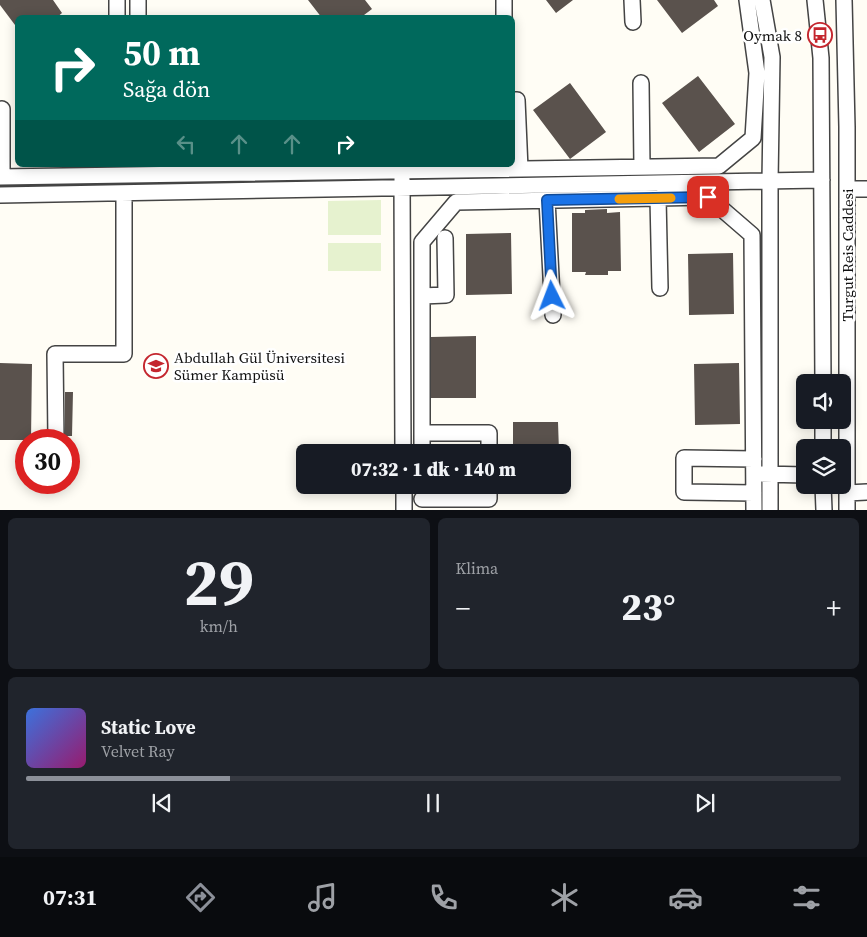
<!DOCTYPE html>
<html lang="tr">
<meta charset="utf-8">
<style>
:root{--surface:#171b24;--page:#20242c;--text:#f1f3f6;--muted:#9ea1a6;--line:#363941;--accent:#8c9099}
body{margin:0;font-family:"Source Serif 4",serif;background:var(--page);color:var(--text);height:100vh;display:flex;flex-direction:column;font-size:19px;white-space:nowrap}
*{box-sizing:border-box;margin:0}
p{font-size:16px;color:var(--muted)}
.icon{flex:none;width:28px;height:28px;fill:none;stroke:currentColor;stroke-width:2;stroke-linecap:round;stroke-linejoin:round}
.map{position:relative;height:510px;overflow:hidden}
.details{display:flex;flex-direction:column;gap:8px;padding:8px;background:#0d0f14;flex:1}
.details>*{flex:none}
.guide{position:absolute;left:15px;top:15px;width:500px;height:152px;border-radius:8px;box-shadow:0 2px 12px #0003;background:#00695c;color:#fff;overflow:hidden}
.fabs{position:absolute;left:796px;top:374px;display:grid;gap:10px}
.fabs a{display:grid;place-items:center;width:55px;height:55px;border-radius:8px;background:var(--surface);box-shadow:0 2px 12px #0003;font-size:25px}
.speed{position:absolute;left:15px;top:429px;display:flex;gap:10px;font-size:25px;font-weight:700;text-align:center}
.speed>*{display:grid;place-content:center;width:65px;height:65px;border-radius:50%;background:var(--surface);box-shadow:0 2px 12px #0003;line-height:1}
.speed .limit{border:8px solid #d22;background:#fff;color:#111}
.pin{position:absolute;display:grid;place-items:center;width:42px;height:42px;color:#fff;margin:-21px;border-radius:10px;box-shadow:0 2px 8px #0006}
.me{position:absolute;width:55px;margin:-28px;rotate:357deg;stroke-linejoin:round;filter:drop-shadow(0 0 4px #0008)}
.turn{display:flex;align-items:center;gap:18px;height:105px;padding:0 25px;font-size:22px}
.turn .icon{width:65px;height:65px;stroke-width:2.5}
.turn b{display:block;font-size:35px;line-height:42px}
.lanes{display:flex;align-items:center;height:48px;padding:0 25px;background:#0003;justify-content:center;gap:25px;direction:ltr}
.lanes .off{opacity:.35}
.big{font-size:38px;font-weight:800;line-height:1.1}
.details .card{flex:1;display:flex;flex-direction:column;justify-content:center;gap:8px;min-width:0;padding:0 18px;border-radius:8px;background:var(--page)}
.details .dial{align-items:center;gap:0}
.dial b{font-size:65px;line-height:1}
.song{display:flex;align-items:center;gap:15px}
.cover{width:60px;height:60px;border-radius:8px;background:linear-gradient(135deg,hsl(220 70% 55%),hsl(320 70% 35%))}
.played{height:5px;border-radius:2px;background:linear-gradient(90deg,var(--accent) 25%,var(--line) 25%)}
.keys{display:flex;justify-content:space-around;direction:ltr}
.heat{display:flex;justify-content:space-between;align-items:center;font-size:28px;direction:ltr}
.details .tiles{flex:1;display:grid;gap:8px;grid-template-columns:1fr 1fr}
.card:last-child{grid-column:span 2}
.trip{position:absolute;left:296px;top:444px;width:275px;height:50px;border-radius:8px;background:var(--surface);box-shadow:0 2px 12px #0003;font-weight:800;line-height:50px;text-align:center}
.tab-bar{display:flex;height:80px;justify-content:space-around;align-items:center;background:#090b0e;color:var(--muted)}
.tab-bar .icon{width:35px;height:35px}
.tab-bar .selected{color:var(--accent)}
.tab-bar b{font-size:22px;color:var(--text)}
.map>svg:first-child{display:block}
.pitch{fill:#e6f2cf}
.building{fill:#5a524d}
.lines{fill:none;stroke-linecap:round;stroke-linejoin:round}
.minor-casing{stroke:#444;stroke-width:18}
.minor{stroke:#fff;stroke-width:15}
.route-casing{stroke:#114b97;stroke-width:12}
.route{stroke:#1a73e8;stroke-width:9}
.slow{stroke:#f59e0b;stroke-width:9}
.labels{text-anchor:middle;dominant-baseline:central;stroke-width:5;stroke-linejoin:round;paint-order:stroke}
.poi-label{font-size:15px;fill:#111;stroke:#fff;text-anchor:end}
.street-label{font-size:15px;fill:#111;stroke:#fff}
</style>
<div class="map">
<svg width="867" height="510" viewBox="0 0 867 510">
<rect width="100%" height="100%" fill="#fffdf5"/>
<path class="pitch" d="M381 200V235H328V201Z
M328 243H381V271H328Z"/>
<path class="building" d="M0 0H53L62 13 56 18H18V29L0 5Z
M308 0H365L372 9 360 18H322Z
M546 0H573L556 13Z
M657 0H714L718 6 682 33Z
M698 76 735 124 699 152 662 103Z
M570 83 606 132 570 159 533 110Z
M607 209V213L620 212 621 271H608V275H585L586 272H572V213H585V210Z
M511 233 512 294 466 295V234Z
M733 253 734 314 689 315 688 254Z
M476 336V398H431V337Z
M0 363 32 364 31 440H0Z
M739 363 740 424 695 425 694 364Z
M65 392H73L72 436H65Z
M513 422H558L559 452H513Z"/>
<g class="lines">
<defs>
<path id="minor" d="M632 0 633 22
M762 0 772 57 770 181V510
M815 0 821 58 823 382
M844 0 847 127V510
M117 18V0
M138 18V0
M504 18V0
M641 83 642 167
M512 100H517L520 169
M0 110 2 109V177
M0 177 719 166 753 138 757 73 747 0
M402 179 403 452
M847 189H867
M0 195 822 180
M658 198 660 288
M547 200 553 315
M422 296 446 295 445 238
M823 420V448
M422 433H489V452
M56 440 55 354H124V193
M422 452V242L456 202 708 197 752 235 754 510
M754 459 684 458V492L754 493
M762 474 805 475
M404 485V510
M823 485 824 510
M847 493 867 492
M422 499H489V485"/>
</defs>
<use href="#minor" class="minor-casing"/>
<use href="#minor" class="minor"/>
</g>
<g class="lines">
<defs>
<path id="route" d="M552 296 547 200 708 197"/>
</defs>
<use href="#route" class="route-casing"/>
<use href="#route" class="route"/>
<path class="slow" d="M619 199 671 198"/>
</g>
<defs>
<symbol id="bus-ring" viewBox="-11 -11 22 22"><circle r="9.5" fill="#fff" stroke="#c4262e" stroke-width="1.5"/><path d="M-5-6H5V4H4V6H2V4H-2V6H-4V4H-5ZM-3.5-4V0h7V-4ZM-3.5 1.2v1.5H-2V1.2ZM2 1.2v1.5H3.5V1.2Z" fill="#c4262e"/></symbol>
<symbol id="university-ring" viewBox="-11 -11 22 22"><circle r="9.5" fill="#fff" stroke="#c4262e" stroke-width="1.5"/><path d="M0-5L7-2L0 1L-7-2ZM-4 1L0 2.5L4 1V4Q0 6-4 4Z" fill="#c4262e"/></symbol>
</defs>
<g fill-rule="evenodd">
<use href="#bus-ring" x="806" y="21" width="28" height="28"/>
<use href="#university-ring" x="142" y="352" width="28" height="28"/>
</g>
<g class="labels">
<g class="poi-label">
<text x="802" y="35">Oymak 8</text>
<text x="174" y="357" text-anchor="start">Abdullah Gül Üniversitesi<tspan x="174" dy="17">Sümer Kampüsü</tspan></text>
</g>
<g class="street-label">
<text transform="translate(847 255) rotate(-90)">Turgut Reis Caddesi</text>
</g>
</g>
</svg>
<div class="fabs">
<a><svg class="icon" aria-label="sound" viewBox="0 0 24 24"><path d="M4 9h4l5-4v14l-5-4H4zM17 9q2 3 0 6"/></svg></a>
<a><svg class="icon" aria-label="layers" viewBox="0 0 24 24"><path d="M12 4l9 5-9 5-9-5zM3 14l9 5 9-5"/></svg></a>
</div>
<div class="speed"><div class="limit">30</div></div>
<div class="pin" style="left:708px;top:197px;background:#d93025"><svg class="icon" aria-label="arrive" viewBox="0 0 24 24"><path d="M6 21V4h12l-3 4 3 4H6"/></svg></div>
<svg class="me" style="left:552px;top:296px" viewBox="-20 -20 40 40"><path d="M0-17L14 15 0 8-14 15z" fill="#1a73e8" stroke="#fff" stroke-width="4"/></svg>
<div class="trip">07:32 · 1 dk · 140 m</div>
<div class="guide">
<div class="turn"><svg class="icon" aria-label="right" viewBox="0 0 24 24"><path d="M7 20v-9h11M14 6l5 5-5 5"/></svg><div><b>50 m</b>Sağa dön</div></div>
<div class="lanes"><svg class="icon off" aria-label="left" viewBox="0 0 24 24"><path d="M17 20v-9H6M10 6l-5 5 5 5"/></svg><svg class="icon off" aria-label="ahead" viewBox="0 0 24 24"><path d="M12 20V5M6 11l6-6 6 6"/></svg><svg class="icon off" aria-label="ahead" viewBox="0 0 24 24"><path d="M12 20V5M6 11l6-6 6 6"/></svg><svg class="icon" aria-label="right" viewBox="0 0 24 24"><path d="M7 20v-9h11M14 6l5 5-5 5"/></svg></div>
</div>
</div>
<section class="details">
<div class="tiles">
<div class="card dial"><b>29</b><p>km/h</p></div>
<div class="card"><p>Klima</p>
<div class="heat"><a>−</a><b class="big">23°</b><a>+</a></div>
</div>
<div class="card">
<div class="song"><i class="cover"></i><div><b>Static Love</b><p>Velvet Ray</p></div></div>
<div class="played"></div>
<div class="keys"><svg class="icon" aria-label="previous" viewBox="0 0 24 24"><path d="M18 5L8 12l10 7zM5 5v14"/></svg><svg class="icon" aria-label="pause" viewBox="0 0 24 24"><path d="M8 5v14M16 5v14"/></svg><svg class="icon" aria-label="next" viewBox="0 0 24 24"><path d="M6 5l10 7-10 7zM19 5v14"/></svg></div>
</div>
</div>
</section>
<nav class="tab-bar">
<b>07:31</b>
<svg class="icon selected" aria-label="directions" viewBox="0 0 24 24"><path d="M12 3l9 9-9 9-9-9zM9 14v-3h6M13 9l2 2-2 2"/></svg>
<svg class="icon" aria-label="music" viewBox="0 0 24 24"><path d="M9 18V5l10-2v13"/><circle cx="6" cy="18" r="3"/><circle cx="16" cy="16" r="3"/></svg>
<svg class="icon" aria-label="phone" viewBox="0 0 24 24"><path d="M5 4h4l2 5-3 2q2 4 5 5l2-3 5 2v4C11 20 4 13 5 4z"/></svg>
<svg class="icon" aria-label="climate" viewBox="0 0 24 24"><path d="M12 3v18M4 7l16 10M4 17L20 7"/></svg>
<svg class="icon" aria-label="car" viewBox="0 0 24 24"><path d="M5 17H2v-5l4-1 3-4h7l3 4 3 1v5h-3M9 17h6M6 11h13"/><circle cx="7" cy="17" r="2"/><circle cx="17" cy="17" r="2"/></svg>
<svg class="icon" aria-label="filters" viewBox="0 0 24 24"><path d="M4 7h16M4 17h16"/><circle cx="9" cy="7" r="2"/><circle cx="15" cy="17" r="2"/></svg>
</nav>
